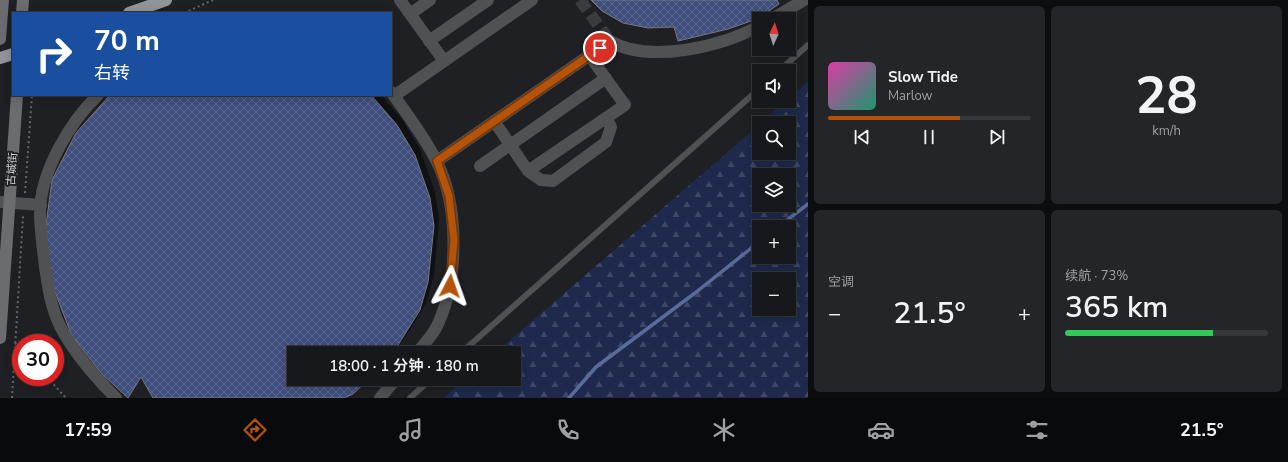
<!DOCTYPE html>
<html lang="zh">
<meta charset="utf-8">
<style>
:root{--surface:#16181b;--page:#232528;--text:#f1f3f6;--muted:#9ea0a3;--line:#35373a;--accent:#b45309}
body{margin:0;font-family:"Nunito Sans","Noto Sans SC",sans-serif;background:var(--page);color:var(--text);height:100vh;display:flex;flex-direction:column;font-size:15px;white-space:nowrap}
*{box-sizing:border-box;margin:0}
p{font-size:13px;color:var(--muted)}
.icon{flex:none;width:22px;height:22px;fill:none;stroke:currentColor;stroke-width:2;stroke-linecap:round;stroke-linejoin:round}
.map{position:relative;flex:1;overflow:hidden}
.panel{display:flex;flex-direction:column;gap:6px;padding:6px;background:#0c0d0f;width:480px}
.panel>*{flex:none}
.banner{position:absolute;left:12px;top:12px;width:380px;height:84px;border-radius:0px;box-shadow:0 2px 10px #0003,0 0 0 1px var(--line);background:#1a4fa0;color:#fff;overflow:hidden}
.needle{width:26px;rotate:4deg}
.buttons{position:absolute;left:752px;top:12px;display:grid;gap:8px}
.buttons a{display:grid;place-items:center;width:44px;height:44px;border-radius:0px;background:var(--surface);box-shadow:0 2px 10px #0003,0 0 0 1px var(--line);font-size:20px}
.speed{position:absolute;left:12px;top:334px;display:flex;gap:8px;font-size:20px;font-weight:700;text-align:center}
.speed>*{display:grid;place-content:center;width:52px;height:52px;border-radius:50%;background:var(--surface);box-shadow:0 2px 10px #0003,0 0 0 1px var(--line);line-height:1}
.speed .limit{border:6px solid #d22;background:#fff;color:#111}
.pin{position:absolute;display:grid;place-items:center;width:34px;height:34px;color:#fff;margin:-17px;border:2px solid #fff;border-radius:50%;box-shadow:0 1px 4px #0007}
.me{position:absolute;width:44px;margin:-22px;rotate:4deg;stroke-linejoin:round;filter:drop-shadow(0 0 3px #0008)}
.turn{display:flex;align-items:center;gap:14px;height:84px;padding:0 16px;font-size:18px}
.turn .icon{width:52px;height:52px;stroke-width:2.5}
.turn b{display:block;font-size:28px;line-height:34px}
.big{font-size:30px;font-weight:600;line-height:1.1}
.panel .tile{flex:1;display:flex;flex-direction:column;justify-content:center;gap:6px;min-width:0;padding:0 14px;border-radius:6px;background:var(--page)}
.panel .dial{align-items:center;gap:0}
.dial b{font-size:52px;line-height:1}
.song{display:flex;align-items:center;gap:12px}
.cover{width:48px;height:48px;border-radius:6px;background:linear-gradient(135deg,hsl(320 70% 55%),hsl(160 70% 35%))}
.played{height:4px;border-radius:2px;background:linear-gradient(90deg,var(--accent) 65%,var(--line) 65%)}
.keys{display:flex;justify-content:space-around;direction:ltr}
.heat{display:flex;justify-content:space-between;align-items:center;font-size:22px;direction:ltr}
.charge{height:6px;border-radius:3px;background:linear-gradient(90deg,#34c759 73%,var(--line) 0)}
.panel .tiles{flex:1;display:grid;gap:6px;grid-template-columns:repeat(2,1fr)}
.trip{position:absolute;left:287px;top:346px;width:234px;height:40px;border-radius:0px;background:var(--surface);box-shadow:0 2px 10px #0003,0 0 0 1px var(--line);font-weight:600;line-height:40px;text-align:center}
.dock{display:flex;height:64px;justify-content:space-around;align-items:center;background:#090a0b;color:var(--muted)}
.dock .icon{width:28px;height:28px}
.dock .active{color:var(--accent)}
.dock b{font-size:18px;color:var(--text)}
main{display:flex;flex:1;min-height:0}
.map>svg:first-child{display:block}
.forest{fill:url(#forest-firs);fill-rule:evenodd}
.shadow{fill:#0007}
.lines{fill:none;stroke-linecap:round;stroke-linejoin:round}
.stream{stroke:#5a6b9a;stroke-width:3.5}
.building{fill:url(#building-cross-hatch);stroke:#76777c}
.street-tunnel{stroke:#393b3e;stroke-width:12;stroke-dasharray:12 6;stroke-linecap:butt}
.path{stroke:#646669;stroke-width:2;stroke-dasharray:2 3;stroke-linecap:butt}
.lane{stroke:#505153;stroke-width:6}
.street{stroke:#505153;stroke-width:12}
.secondary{stroke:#6b6c6f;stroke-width:12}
.highway{stroke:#929499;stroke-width:12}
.route-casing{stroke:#753606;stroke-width:10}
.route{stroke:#b45309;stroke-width:7}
.labels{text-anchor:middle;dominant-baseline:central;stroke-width:4;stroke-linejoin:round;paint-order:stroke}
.street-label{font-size:11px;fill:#d1d2d4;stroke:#1e2024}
</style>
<main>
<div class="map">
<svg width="808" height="398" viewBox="0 0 808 398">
<defs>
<pattern id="forest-firs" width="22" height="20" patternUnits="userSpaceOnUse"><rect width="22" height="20" fill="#1e294d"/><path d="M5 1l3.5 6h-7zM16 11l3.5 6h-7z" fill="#3e4766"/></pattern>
<pattern id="building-cross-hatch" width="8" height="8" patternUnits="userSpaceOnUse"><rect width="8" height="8" fill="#3f4e7c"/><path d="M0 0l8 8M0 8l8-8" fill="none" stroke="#5a678e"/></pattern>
</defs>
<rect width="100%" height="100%" fill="#1e2024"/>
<path class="forest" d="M808 82V398H443L465 379H514V353H495L759 125V153H789V123H761L786 101H789V99ZM759 175H789V205H759ZM759 227H789V257H759ZM759 279H789V309H759Z"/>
<path class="shadow" d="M110 95H381L402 119 420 149 435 192 439 220 434 276 426 303 409 332 393 353H294V379H368L341 398H154L142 377 128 396 76 134Z"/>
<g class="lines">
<path class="stream" d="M778 227 808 204
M569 398 596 367 695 293 759 242"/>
</g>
<path class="building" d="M591 0H777L779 4 757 19 728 29 678 41 674 27 648 28 623 23 602 11Z
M110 95H371L397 125 415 155 430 198 434 226 428 282 420 310 393 353H294V379H369L353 394 344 398H153L141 377 128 398 102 374 72 336 50 279 46 225 52 180 76 133Z"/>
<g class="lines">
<path class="street-tunnel" d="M580 0 610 41"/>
<path class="path" d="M184 13 213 0
M25 193 32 95
M15 343 21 349
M47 377 66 398
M12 398 23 216"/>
<path class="lane" d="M779 71 808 45
M461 353 759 89
M410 398 431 379"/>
<path class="street" d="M400 0 444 61
M410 14 430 0
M772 19 804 0
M429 41 488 0
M391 92C407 114 424 136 436 160 459 205 459 278 438 324 434 334 424 344 417 353
M98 95C70 122 40 172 40 213 40 230 43 249 45 267 48 287 51 308 60 326 74 353 94 376 116 398
M394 96 532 0
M494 121 528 171 625 105 589 55
M437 161 610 41C648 64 722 47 759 26
M480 166 606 78
M528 171 541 180 553 181 606 142 611 127 606 118
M0 202 41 205
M380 398 396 379"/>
<path class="secondary" d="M22 13 23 0
M0 39 3 0
M0 338 17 95"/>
<path class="highway" d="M129 13 166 0
M0 58 13 54"/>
</g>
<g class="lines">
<defs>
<path id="route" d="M450 286 454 240 449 196 437 161 600 48"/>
</defs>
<use href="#route" class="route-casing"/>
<use href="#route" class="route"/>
</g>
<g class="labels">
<g class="street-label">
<text transform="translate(12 169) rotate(-86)">古城街</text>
</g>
</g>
</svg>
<div class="buttons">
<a><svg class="needle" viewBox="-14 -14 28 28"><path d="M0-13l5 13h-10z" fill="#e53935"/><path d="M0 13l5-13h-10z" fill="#9ea0a3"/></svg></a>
<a><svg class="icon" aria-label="sound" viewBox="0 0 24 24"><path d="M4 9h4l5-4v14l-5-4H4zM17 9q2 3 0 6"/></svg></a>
<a><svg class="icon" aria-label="search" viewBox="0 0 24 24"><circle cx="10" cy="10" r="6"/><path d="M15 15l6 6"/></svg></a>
<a><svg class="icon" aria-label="layers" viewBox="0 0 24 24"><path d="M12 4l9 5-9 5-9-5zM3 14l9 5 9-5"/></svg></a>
<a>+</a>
<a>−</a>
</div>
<div class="speed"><div class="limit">30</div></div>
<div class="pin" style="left:600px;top:48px;background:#d93025"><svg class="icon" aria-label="arrive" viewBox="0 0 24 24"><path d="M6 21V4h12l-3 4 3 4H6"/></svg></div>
<svg class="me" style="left:450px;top:286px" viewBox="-20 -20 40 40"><path d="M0-17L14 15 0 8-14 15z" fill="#b45309" stroke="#fff" stroke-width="4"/></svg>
<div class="trip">18:00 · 1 分钟 · 180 m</div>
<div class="banner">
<div class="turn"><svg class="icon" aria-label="right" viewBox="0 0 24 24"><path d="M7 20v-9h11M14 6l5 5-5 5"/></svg><div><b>70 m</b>右转</div></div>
</div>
</div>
<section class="panel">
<div class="tiles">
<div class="tile">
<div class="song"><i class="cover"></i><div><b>Slow Tide</b><p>Marlow</p></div></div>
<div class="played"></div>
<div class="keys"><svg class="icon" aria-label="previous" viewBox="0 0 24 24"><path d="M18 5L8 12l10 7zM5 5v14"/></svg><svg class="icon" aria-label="pause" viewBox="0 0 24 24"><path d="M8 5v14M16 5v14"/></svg><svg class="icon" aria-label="next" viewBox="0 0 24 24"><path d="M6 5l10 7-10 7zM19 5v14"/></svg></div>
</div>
<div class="tile dial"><b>28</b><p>km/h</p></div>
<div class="tile"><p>空调</p>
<div class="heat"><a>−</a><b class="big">21.5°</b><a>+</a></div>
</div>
<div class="tile"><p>续航 · 73%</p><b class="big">365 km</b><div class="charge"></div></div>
</div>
</section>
</main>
<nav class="dock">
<b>17:59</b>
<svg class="icon active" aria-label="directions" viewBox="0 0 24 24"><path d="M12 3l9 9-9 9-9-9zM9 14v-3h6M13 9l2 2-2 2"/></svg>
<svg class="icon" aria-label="music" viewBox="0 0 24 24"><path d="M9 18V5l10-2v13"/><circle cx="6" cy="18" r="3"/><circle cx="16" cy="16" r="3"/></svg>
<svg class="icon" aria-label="phone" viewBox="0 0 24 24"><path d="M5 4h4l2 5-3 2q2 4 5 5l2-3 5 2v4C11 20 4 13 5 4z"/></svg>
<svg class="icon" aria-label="climate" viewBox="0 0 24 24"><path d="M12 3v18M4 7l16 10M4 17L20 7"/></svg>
<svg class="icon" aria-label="car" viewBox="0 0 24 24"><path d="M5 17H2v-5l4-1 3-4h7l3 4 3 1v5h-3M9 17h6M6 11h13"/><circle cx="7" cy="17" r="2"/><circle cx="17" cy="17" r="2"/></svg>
<svg class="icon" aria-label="filters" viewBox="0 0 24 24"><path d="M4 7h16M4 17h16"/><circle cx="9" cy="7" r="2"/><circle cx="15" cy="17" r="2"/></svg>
<b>21.5°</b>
</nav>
